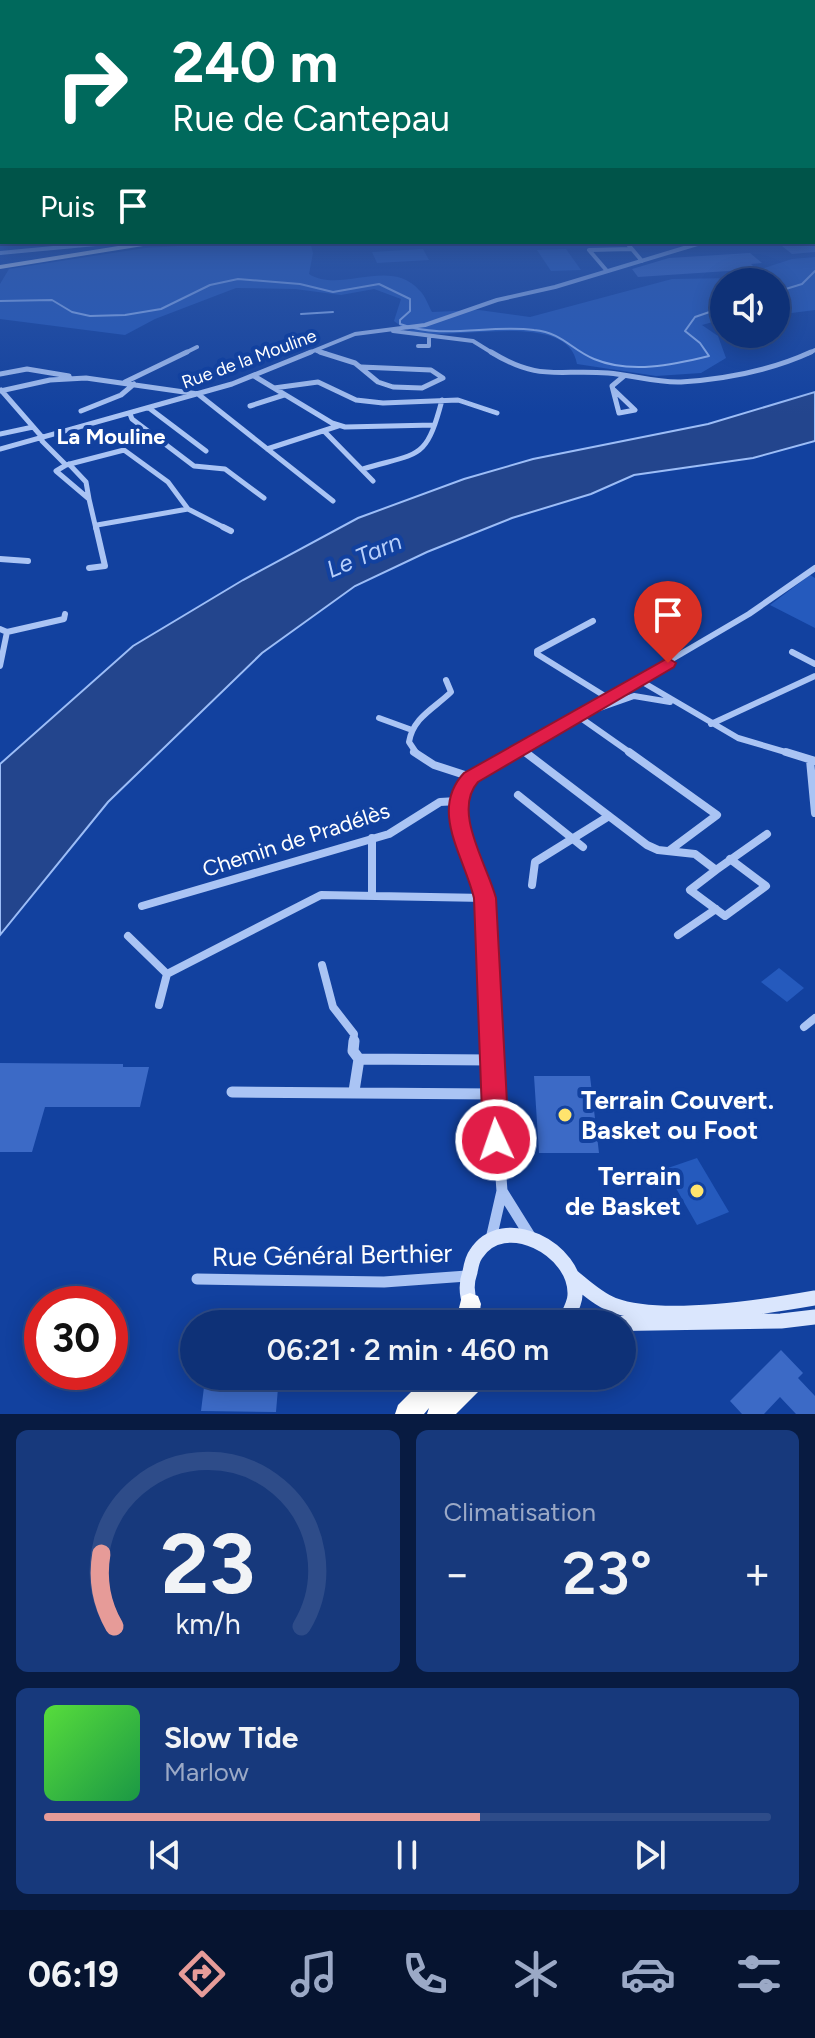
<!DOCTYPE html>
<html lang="fr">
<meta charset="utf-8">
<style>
:root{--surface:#0e3177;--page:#17397c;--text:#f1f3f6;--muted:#9ba9c6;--line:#2e4c89;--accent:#e69b98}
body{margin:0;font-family:Figtree,sans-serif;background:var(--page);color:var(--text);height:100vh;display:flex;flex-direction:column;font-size:30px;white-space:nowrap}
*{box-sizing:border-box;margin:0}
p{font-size:26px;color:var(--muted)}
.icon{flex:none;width:44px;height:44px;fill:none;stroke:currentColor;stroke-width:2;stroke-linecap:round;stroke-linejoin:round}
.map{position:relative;height:1414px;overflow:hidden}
.side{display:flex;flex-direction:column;gap:16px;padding:16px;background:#081b41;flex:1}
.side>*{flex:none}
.banner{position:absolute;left:0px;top:0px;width:816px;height:244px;box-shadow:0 4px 20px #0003,0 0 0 2px var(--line);background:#00695c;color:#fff;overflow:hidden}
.buttons{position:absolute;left:710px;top:268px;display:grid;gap:16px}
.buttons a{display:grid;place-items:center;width:80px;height:80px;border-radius:50%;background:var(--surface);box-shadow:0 4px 20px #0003,0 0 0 2px var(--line);font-size:40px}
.speed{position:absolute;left:24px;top:1286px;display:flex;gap:16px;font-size:40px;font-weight:700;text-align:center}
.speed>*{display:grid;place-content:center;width:104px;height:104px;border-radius:50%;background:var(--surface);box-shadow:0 4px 20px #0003,0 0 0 2px var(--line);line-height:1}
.speed .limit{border:12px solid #d22;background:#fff;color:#111}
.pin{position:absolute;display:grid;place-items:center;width:68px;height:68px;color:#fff;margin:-82px -34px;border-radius:50% 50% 50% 0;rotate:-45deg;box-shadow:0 0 8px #0007}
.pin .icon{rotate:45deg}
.me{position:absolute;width:88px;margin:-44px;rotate:357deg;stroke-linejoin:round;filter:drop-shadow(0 0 6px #0008)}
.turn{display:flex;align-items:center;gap:28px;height:168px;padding:0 40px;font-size:36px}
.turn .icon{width:104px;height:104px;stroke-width:2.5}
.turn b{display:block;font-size:56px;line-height:68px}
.then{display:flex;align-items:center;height:76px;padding:0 40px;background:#0003;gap:16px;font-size:30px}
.big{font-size:60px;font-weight:600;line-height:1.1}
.side .tile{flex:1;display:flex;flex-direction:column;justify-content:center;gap:12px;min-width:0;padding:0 28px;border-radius:12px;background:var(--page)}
.side .dial{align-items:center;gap:0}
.dial svg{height:208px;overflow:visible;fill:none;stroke:var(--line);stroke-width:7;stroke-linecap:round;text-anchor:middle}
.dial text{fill:var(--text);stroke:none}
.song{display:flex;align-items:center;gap:24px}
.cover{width:96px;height:96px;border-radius:12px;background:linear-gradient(135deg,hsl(110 70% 55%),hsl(140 70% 35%))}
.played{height:8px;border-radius:4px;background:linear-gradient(90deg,var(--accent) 60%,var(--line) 60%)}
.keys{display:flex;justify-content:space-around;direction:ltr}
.heat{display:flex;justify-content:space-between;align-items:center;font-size:44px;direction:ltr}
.side .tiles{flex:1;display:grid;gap:16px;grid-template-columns:1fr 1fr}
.tile:last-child{grid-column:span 2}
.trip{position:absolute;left:180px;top:1310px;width:456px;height:80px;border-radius:40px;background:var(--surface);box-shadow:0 4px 20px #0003,0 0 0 2px var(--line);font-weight:600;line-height:80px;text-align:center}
.tabs{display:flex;height:128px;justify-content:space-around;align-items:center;background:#061430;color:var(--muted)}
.tabs .icon{width:56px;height:56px}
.tabs .current{color:var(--accent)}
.tabs b{font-size:36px;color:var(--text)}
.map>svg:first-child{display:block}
.green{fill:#255abd}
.water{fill:#23458d;stroke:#9cbdf7;stroke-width:2}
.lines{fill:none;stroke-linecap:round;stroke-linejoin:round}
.stream{stroke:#9cbdf7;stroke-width:2}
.building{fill:#3c6ac6}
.street-far4{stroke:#aac4f4;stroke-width:4}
.street-far3{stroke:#aac4f4;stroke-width:5}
.street-far2{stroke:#aac4f4;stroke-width:6}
.street-far1{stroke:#aac4f4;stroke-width:8}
.street{stroke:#aac4f4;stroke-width:11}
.secondary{stroke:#dae6fd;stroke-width:15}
.primary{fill:#f7f9ff;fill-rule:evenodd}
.highway{fill:#fff;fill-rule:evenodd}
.route{fill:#e11d48;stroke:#92132f;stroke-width:2}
.poi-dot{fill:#ffe46d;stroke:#12419f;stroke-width:3}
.labels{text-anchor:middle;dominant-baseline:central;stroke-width:8;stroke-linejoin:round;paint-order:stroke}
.far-street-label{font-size:18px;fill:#fff;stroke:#12419f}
.far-quarter-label{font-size:22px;font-weight:bold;fill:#fff;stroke:#12419f}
.street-label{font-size:22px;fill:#fff;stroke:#12419f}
.water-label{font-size:24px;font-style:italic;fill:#b7cffb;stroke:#12419f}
.near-poi-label{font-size:26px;font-weight:bold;fill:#fff;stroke:#12419f;text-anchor:start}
.near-street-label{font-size:26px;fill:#fff;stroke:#12419f}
</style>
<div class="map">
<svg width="815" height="1414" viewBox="0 0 815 1414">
<rect width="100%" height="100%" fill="#12419f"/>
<path class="green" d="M248 242H310L313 253 309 274C340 294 390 257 419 290 425 295 428 305 432 312L479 310 530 317 672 279 734 278 792 259 815 257V310L776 315V282H724V319L702 325 718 336 726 358 701 373 656 376 577 364C568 307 446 344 410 331 404 329 398 324 394 321L401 299 374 289 341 295 295 289 236 288 155 319 125 335 0 319V284L9 269 145 248Z
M423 249 429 260 377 263 372 252Z
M566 249 581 270 551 271 537 250Z
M810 575 815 578V628L770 605Z
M779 968 804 988 787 1002 761 982Z
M697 1158 729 1212 697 1225 665 1169Z"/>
<path class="water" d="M815 392V441L753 458 634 475 591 494 512 518 427 552 355 586 262 653 108 802 0 935V764L133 646 243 580 358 518 464 479 533 459 708 424Z"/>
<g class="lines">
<path class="stream" d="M776 292 802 284 815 271
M0 301 52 300 72 312 90 316 125 315 161 309 210 285 238 279 300 284 333 292 379 284 410 299V311L400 320V324C444 340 489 324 534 330 563 333 570 349 594 359 630 374 673 365 709 356L700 343 685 331 695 317 724 307
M301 314 333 312"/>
</g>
<path class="building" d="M777 242 815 243V252L792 254Z
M750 253 762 263 751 264 753 266 741 268 743 270 638 277 632 269 669 258Z
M0 1063 123 1064V1067H149L140 1107H45L32 1152H0Z
M534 1076H590L599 1153H539Z
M781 1350 803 1373 798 1378 815 1396V1414H796L780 1397 764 1414H742L730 1401Z
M204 1387 278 1388 276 1412 201 1411Z"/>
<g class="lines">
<path class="street-far4" d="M626 242 642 261
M0 253 117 242
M607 271 589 250 631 249
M393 331 473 341 494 354
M418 346H429V336
M317 351 327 354
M183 354 197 347
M306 354 355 334 425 325 497 300 555 287 704 242
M807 354 815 350"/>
<path class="street-far3" d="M320 352 355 363 378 382 393 387 422 388 443 378 431 370 361 367
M491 352C540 382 557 369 608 373 632 375 657 383 681 382 725 379 772 370 811 352
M0 374 27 369 69 376
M254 376 332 423 345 427 434 425
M125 382 187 352
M274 388 318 382 356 400 383 403 458 400 497 413
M613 389 635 410 619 413 612 386 624 376
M1 390 42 437V441L66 465 56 471 89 499 96 529
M0 391 50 380 86 378 198 394 333 501
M250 406 284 395
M149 408 206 451
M81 411 121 395 134 384
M130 414 132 419 194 466 225 469 264 498
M324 431 373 481
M0 434 33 427
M0 449 232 384 311 352
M267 449 338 426
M69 464 86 482 89 499
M66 465 124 450 168 482 188 509 227 529
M363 469C420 452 426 461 442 400
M97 525 188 509"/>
<path class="street-far2" d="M223 527 231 531
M0 559 28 561
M89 568 105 566 96 527
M593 621 537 651V654L608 698
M0 629 7 632 0 666
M7 632 64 619 65 614
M792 652 815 664
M639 680 738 738 792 754
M597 709 634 696 670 702
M578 716 632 754
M379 718 412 730
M711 724 815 676
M520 748 528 754
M417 754 409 742C413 717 435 708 451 692L446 680
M510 754 749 614 815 568"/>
<path class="street-far1" d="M414 752 434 765 471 777
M525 752 647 845 658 850 695 854 716 870 767 834
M629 752 717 815 670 850
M786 752 815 761
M810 760 815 813
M518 795 583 847
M372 838V895
M716 870 690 890 725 916 766 886 730 859
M532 885 535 862 609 816
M142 906 389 834 440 802 457 801
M678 935 716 909
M128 936 167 974
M322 965 333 1007 354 1034 353 1043
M159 1005 167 974 321 895 485 898
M804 1027 815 1018
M491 1043C489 988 494 927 479 873 472 849 450 823 458 798 465 775 495 763 514 752"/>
<path class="street" d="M354 1041 353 1051 359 1059 354 1091
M491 1041 502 1191 491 1239
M359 1059 492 1060
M232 1092 494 1094
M502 1191 530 1236
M197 1279 384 1282 467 1276"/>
<path class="secondary" d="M573 1277C585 1287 598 1299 613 1305 661 1323 764 1307 815 1298
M482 1324C470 1309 463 1291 470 1272 471 1266 473 1258 476 1254 503 1211 577 1249 575 1295 575 1304 568 1315 564 1324
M592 1324 781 1321 815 1317"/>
<path class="primary" d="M143 242H168L0 269V265Z"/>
<path class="highway" d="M470 1293 478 1296 481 1304 477 1324H455L462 1296Z
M427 1376H456L452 1384 461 1376H490L486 1384 456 1414H427L429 1408 424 1414H395L398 1405Z"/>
</g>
<linearGradient id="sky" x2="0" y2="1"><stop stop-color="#0a2457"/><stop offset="0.52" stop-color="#335aa6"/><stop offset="1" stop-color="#335aa6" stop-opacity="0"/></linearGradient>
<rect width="815" height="414" fill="url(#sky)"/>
<path class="route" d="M668 658 676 663 674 667 478 782C452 811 487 864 496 898L509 1140 505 1148 496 1152 487 1148 483 1140 474 898C464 856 429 810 464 773Z"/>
<g class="poi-dot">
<circle cx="565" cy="1115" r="8"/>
<circle cx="697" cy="1191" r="8"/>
</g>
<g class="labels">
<g class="far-street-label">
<text transform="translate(249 359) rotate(-20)">Rue de la Mouline</text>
</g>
<g class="far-quarter-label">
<text x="111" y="436">La Mouline</text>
</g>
<g class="street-label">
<text transform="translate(296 840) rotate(-18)">Chemin de Pradélès</text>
</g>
<g class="water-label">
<text transform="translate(364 555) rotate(-23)">Le Tarn</text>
</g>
<g class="near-poi-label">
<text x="581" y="1100">Terrain Couvert.<tspan x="581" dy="30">Basket ou Foot</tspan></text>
<text x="681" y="1176" text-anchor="end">Terrain<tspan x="681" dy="30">de Basket</tspan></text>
</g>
<g class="near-street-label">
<text transform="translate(332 1255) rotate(-1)">Rue Général Berthier</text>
</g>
</g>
</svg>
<div class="buttons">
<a><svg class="icon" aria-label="sound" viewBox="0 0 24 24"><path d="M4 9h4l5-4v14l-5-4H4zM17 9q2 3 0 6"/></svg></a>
</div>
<div class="speed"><div class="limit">30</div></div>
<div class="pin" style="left:668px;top:663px;background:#d93025"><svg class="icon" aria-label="arrive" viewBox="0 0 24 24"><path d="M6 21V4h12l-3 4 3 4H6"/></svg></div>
<svg class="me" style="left:496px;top:1140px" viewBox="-20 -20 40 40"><circle r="17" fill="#e11d48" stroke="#fff" stroke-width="3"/><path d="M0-11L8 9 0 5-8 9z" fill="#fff"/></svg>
<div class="trip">06:21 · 2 min · 460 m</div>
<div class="banner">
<div class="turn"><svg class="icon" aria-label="right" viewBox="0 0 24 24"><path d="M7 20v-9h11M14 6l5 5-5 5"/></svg><div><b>240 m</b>Rue de Cantepau</div></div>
<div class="then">Puis<svg class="icon" aria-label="arrive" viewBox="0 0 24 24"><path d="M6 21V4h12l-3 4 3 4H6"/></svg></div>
</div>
</div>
<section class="side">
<div class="tiles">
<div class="tile dial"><svg viewBox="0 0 100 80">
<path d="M14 69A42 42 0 1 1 86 69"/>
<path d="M14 69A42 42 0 0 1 9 41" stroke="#e69b98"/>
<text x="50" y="56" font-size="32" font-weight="700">23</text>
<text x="50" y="72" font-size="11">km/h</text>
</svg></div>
<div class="tile"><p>Climatisation</p>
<div class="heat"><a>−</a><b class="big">23°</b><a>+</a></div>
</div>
<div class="tile">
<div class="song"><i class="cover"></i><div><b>Slow Tide</b><p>Marlow</p></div></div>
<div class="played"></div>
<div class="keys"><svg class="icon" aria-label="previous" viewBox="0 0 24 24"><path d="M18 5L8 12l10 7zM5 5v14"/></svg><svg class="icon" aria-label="pause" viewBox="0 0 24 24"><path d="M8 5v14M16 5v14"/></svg><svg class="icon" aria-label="next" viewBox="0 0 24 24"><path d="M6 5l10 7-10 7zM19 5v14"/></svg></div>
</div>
</div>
</section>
<nav class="tabs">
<b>06:19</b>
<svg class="icon current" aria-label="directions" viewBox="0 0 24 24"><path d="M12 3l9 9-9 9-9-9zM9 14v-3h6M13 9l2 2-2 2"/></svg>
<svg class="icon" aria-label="music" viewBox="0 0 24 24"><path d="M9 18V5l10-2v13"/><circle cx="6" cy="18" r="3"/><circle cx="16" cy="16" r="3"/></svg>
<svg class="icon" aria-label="phone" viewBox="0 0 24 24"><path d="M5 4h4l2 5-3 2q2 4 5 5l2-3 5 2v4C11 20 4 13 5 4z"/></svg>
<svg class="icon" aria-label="climate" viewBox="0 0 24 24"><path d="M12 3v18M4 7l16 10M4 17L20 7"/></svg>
<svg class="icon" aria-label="car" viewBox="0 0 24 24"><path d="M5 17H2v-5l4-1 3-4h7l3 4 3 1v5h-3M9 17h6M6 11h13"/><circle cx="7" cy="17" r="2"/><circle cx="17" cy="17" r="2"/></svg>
<svg class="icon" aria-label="filters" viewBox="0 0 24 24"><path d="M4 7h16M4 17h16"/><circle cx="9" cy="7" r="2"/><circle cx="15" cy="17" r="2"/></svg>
</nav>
